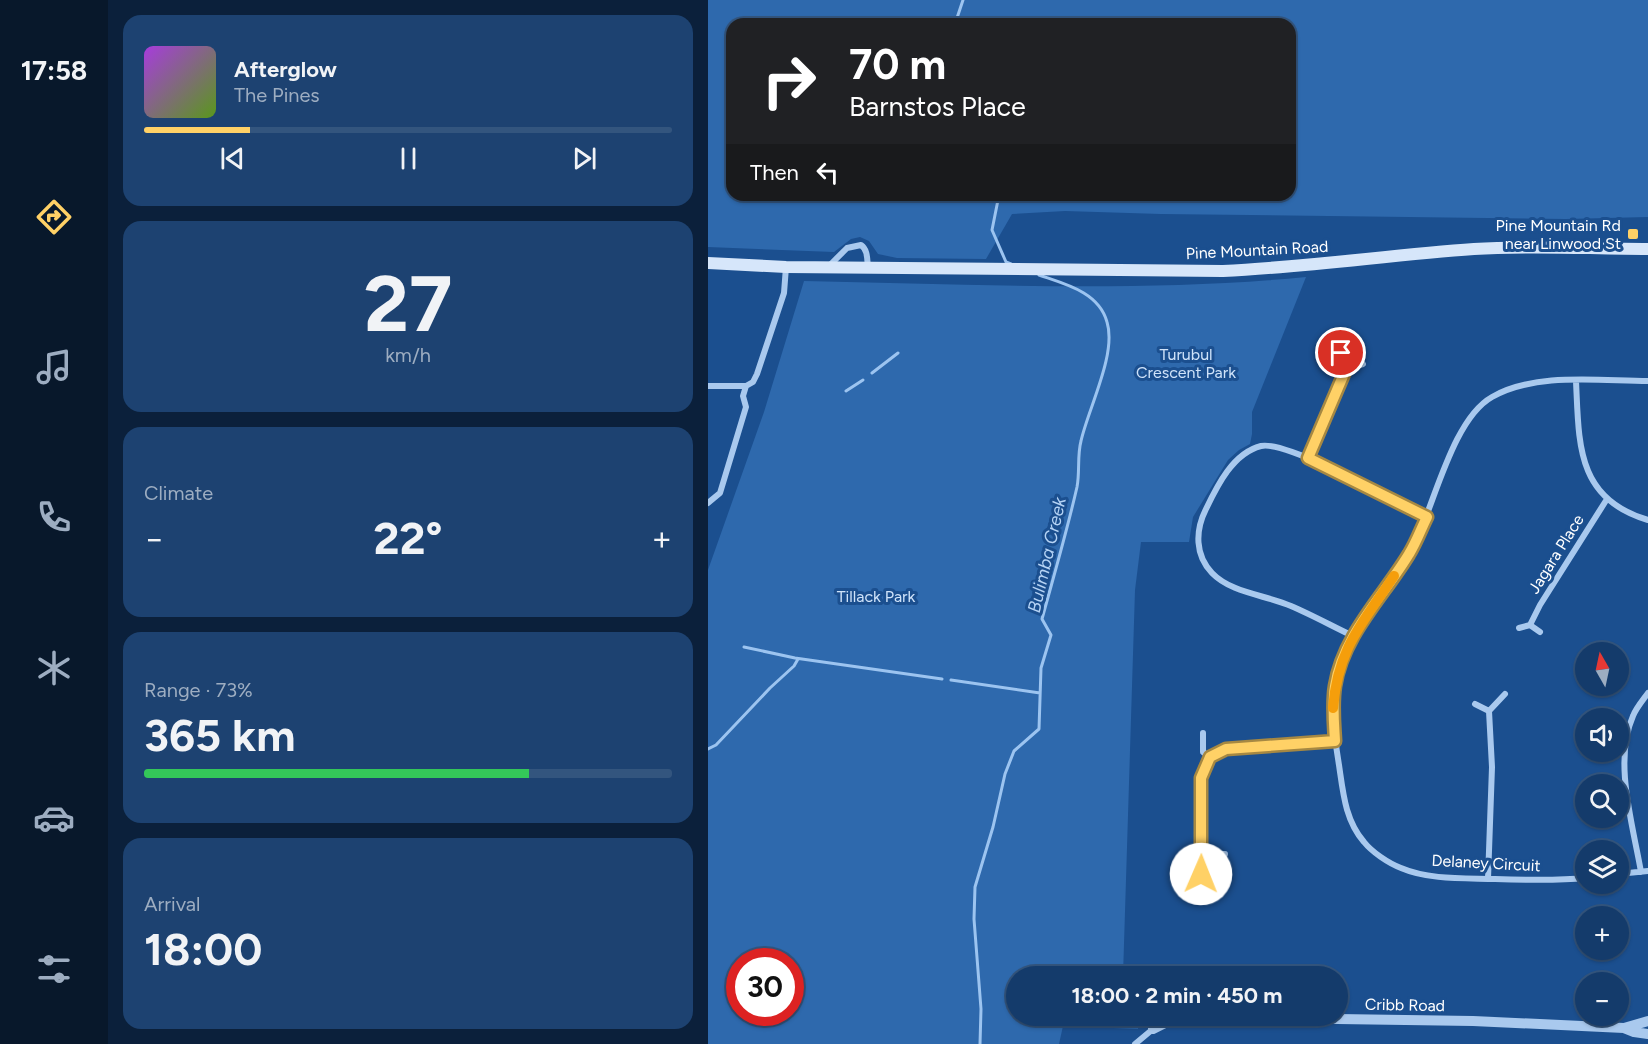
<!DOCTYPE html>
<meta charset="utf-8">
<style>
:root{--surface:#143b6b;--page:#1d4271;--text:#f1f3f6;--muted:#9dadc1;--line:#33557e;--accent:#ffd166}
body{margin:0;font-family:Figtree,sans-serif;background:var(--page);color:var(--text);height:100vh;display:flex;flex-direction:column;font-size:22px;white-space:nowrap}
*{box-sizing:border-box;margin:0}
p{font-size:20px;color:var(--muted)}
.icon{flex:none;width:33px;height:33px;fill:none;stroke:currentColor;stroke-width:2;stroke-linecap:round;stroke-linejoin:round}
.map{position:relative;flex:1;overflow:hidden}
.sheet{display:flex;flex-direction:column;gap:15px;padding:15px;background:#0b203b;width:600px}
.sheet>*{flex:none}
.banner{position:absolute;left:18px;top:18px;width:570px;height:183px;border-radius:18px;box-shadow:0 2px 4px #0004,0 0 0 2px var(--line);background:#202124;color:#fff;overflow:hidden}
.needle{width:39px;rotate:351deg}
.buttons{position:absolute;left:867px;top:642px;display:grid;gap:12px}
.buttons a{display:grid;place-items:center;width:54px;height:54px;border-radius:50%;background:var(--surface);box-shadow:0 2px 4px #0004,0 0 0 2px var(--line);font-size:30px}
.speed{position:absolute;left:18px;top:948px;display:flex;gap:12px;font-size:30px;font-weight:700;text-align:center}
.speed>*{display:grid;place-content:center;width:78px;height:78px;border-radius:50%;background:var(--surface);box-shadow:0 2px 4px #0004,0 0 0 2px var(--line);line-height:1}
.speed .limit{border:9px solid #d22;background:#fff;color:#111}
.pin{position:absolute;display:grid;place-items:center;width:51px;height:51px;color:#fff;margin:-26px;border:3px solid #fff;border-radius:50%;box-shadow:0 2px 6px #0007}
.me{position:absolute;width:66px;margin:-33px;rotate:1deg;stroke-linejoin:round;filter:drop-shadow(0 0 4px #0008)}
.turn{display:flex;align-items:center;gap:21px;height:126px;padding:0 24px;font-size:27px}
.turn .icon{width:78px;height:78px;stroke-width:2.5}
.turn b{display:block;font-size:42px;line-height:51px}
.then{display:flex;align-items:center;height:57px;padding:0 24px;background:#0003;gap:12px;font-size:22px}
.big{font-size:45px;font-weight:700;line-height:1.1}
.sheet .card{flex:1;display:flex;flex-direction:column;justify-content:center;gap:9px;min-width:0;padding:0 21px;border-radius:18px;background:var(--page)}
.sheet .dial{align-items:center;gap:0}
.dial b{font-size:78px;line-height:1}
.song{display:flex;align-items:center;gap:18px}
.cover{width:72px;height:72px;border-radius:9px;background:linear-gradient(135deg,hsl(280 70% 55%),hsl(90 70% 35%))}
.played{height:6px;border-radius:3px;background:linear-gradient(90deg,var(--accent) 20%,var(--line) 20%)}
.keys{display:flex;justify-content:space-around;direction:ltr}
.heat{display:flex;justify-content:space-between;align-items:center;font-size:33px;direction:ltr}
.charge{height:9px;border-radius:4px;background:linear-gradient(90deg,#34c759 73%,var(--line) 0)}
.trip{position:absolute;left:298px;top:966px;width:342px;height:60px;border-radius:30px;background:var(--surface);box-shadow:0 2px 4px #0004,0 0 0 2px var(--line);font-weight:700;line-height:60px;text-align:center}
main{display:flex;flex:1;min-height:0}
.tabs{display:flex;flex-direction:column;width:108px;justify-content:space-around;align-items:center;background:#08182b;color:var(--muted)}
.tabs .icon{width:42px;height:42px}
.tabs .on{color:var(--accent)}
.tabs b{font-size:27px;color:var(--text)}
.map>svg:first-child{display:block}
.green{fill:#2e69ad;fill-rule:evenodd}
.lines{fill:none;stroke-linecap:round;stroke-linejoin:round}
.stream{stroke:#9cc4f0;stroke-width:3}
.minor{stroke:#a9c9ee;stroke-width:6}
.tertiary{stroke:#a9c9ee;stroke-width:10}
.secondary{stroke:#d6e6fa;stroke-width:12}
.route-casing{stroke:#a68842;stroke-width:15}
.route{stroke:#ffd166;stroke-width:10}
.slow{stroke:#f59e0b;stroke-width:10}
.poi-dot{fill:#ffd166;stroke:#1b4f8f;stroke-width:2}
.labels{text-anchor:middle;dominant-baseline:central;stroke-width:6;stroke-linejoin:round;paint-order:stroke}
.poi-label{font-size:16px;fill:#fff;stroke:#1b4f8f;text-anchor:end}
.street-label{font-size:16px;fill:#fff;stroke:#1b4f8f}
.park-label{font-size:16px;fill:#cfe3fa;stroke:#1b4f8f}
.water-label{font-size:18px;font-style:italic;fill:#b5d3f5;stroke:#1b4f8f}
</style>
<main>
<nav class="tabs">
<b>17:58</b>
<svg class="icon on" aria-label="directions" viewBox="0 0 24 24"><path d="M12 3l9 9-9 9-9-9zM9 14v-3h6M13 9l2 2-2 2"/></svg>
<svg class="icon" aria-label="music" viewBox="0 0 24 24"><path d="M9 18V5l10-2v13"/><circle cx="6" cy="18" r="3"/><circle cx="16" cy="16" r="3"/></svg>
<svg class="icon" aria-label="phone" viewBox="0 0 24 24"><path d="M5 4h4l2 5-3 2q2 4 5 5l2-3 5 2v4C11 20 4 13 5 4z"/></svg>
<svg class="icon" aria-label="climate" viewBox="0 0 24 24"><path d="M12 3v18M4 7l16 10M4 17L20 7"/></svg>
<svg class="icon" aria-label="car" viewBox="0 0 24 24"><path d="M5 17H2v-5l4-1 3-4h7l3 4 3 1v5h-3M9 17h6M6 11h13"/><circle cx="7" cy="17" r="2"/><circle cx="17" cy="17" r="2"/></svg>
<svg class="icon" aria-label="filters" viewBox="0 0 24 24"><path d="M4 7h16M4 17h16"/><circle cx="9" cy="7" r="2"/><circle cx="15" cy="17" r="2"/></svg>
</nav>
<section class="sheet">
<div class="card">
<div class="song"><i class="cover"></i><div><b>Afterglow</b><p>The Pines</p></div></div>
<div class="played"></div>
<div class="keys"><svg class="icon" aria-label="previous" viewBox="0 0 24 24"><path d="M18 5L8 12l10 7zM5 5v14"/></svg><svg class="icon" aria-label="pause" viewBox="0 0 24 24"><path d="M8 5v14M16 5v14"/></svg><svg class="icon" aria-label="next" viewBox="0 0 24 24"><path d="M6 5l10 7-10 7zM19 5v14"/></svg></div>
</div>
<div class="card dial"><b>27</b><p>km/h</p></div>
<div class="card"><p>Climate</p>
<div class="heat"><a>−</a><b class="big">22°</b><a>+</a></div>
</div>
<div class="card"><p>Range · 73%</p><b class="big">365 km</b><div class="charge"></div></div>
<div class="card"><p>Arrival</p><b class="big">18:00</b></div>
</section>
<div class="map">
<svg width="940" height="1044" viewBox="0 0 940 1044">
<rect width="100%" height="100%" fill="#1b4f8f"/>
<path class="green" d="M0 0H940V217L858 219 453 214 357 211 304 214 278 259 189 258 170 254 161 241 152 237 143 239 126 252 0 247ZM24 24H582V195H24Z
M598 277 544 412V434L542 444 531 450 520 460 485 517 481 542H433L427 590 415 976H309V1016H430V1029L355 1026 351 1044H0V570L56 412 96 281C262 284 432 293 598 277ZM32 962H82V1012H32Z"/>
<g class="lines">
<path class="stream" d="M247 24 255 0
M291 195 284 230 298 262 303 264
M164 373 190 353
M138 391 155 380
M36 647 87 658 234 679
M243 680 332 693
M0 749 8 745 62 688 86 666 90 659
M272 1044 273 1009 266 919 267 887 285 827 297 774 306 751 331 729 333 668 343 635 334 619C346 575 359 531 369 487 372 472 369 456 373 441 380 409 409 354 399 322 391 292 357 284 331 275"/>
<path class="minor" d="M120 267 139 248 153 245C160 250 159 259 160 268
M633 353 638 369 655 364
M868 381C871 443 868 499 940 520
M0 386H38
M600 458 638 369
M0 503 12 493 38 407 35 396 38 386 45 382 49 374 76 293 78 267
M822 625 832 605 899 499
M811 628 822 625 832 632
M645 636C624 626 604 615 583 606 558 595 523 593 504 573 487 555 487 531 498 509 509 486 525 453 553 446 579 440 689 502 719 517
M767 704 781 711 797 694
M495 733V752L502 757
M493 854V778L502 757 518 749 627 741
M933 872C925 825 905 761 925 716 928 708 935 700 940 693
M493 874V854H517
M910 874 940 871
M878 878C847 881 817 880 787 879 756 878 721 880 693 868 680 863 664 852 656 842 637 820 635 792 631 765 625 729 621 693 635 658 652 616 687 584 707 543 727 502 745 419 784 397 827 372 892 381 940 381
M780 879 784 767 781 711
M427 1044 445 1029"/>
<path class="tertiary" d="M916 1028 926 1032 940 1034
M445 1029 463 1020 484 1017 765 1021 916 1028 940 1021"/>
<path class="secondary" d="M0 263 78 267 515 271C599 267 682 255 766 249 824 245 882 249 940 249"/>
</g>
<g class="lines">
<defs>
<path id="route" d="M493 874V778L502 757 518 749 627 741C626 723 624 704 627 686 635 635 675 597 701 554 708 543 713 529 719 517L600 458 638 369 633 353"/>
</defs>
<use href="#route" class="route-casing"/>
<use href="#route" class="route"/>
<path class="slow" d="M625 708C630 648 654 624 686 576"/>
</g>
<rect class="poi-dot" x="919" y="228" width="12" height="12" rx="3"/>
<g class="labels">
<g class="poi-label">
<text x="913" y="225">Pine Mountain Rd<tspan x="913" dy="18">near Linwood St</tspan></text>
</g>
<g class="street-label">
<text transform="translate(549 250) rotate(-3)">Pine Mountain Road</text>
<text transform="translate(848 554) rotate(-58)">Jagara Place</text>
<text transform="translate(778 863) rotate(3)">Delaney Circuit</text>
<text transform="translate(697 1005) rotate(1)">Cribb Road</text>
</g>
<g class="park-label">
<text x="478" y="354">Turubul<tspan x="478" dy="18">Crescent Park</tspan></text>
<text x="168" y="596">Tillack Park</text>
</g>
<g class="water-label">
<text transform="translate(339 555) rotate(-77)">Bulimba Creek</text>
</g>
</g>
</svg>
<div class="buttons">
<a><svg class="needle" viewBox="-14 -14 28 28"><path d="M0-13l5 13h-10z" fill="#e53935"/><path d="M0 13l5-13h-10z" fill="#9dadc1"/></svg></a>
<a><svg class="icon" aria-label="sound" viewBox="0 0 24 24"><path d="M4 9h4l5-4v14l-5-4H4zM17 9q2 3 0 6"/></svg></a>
<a><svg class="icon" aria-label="search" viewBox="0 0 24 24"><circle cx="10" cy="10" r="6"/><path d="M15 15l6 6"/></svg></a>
<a><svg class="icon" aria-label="layers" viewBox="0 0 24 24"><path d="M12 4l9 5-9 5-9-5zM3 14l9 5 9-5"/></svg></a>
<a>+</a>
<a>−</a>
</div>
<div class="speed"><div class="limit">30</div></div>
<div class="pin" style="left:633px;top:353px;background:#d93025"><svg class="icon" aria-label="arrive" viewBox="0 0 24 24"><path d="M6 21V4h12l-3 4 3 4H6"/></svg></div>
<svg class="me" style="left:493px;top:874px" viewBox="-20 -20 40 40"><circle r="19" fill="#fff"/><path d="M0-13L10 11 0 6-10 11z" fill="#ffd166"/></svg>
<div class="trip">18:00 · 2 min · 450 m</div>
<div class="banner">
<div class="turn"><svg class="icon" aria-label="right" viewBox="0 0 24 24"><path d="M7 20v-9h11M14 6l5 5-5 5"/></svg><div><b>70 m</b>Barnstos Place</div></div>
<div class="then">Then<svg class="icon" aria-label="left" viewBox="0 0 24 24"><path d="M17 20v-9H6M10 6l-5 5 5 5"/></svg></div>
</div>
</div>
</main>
